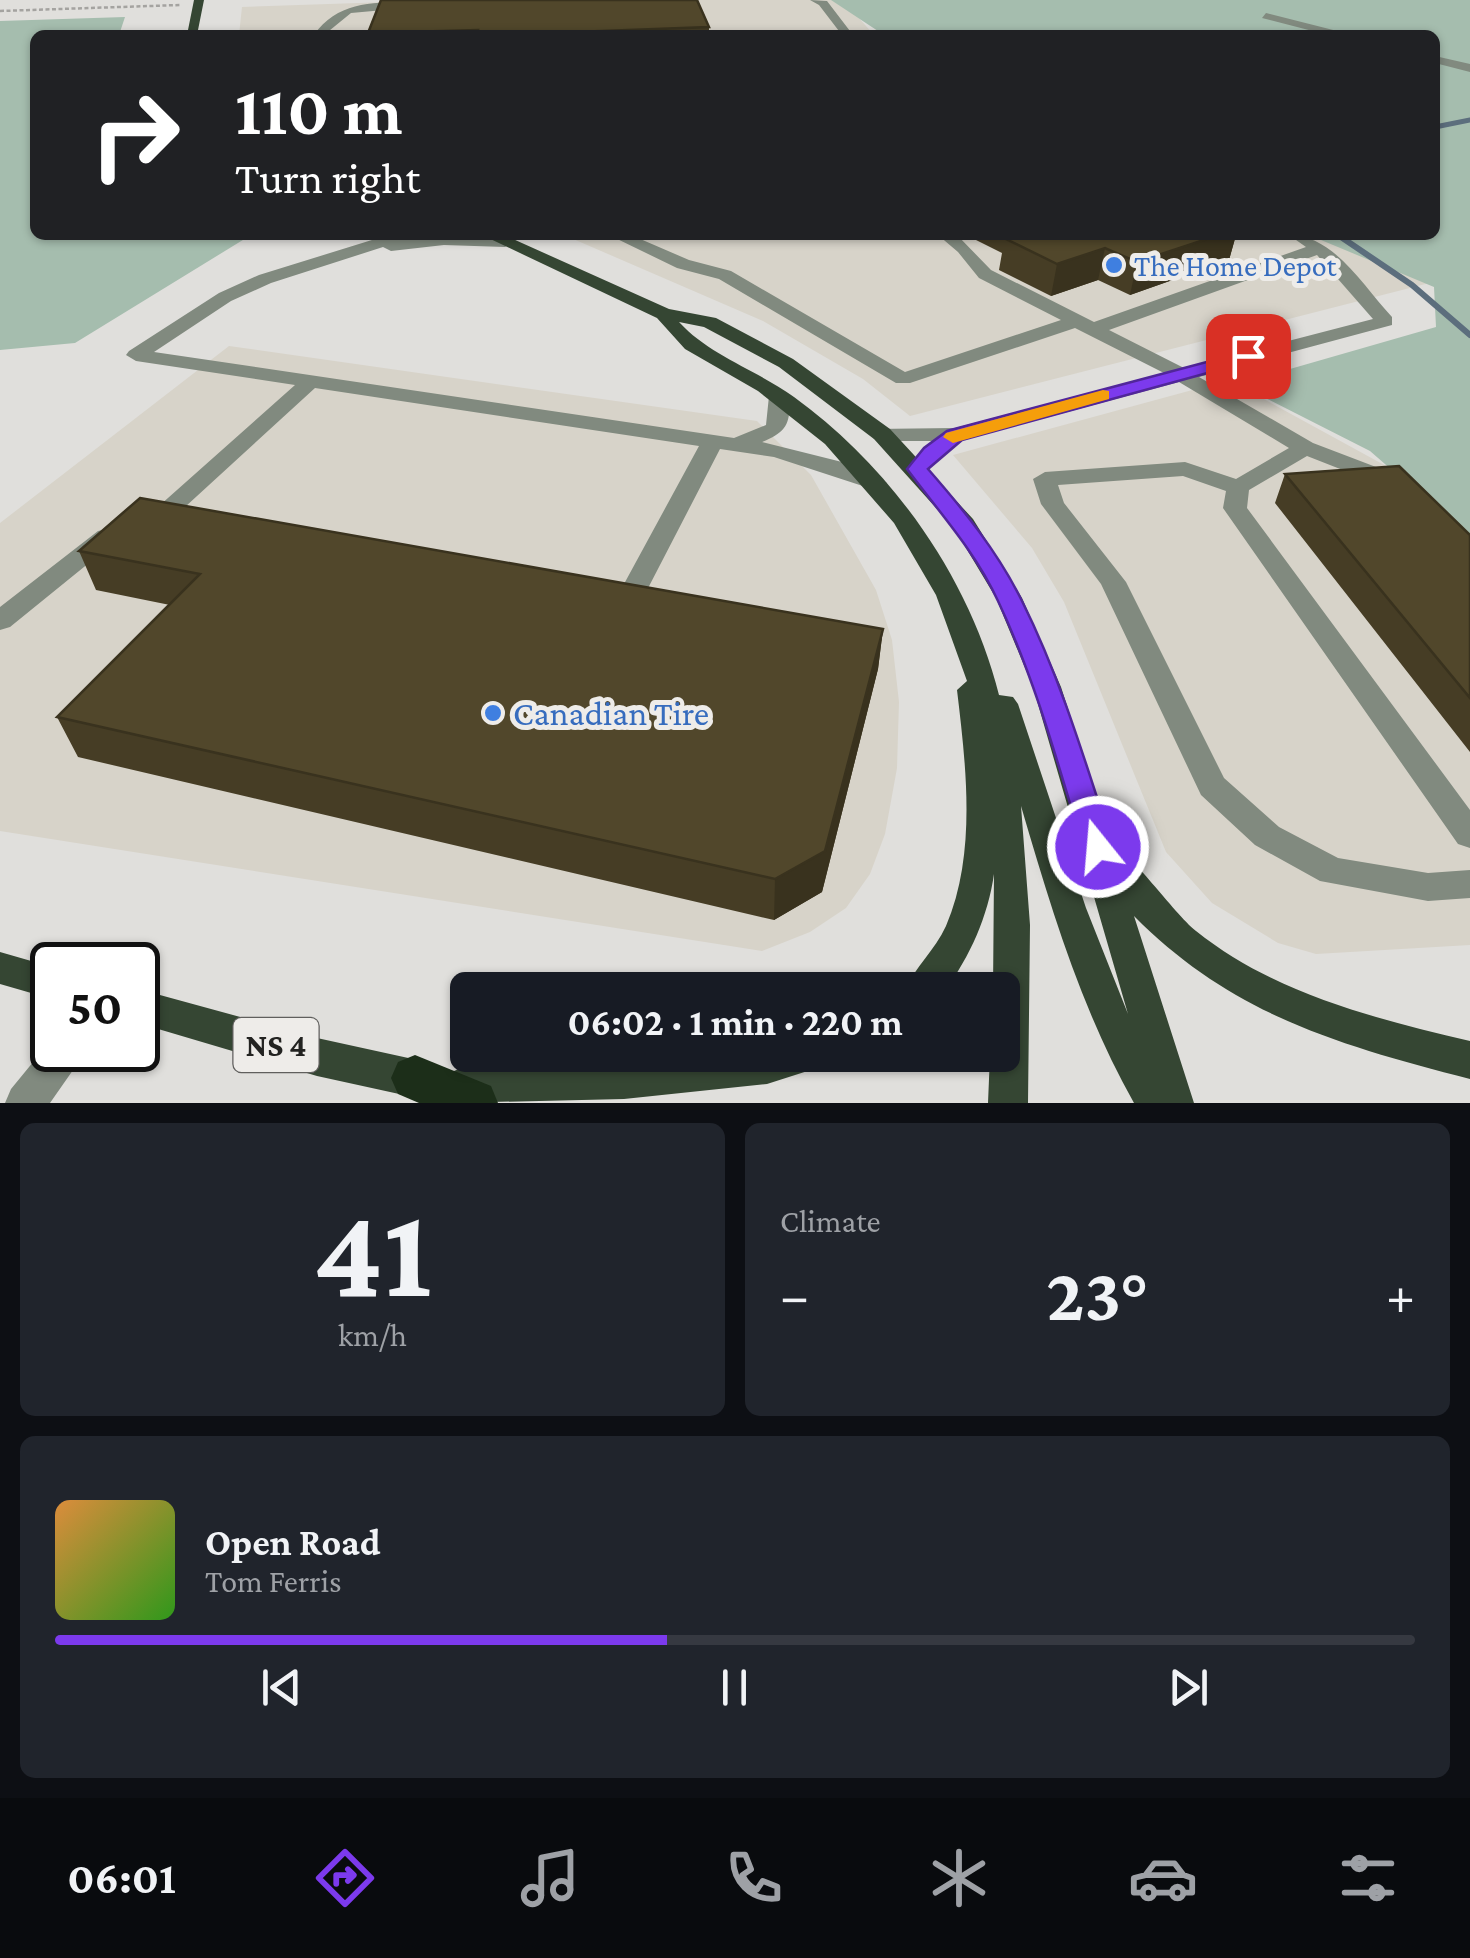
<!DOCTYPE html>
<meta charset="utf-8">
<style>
:root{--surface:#171b24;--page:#20242c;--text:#f1f3f6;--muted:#9ea1a6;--line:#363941;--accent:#7c3aed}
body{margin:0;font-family:"Crimson Pro",serif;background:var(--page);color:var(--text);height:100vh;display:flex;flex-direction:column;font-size:38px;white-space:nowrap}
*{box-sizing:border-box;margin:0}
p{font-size:32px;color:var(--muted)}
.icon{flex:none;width:55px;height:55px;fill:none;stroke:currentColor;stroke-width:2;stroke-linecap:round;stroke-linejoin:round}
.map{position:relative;height:1103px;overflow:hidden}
.panel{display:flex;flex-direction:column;gap:20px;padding:20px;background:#0d0f14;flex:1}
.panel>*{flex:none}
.top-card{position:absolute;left:30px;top:30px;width:1410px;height:210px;border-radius:15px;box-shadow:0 2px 8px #0004;background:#202124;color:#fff;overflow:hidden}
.speed{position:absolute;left:30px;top:942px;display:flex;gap:20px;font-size:50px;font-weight:700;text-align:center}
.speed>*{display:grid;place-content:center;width:130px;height:130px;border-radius:50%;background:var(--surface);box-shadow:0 2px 8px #0004;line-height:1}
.speed .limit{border:5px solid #111;border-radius:15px;background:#fff;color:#111}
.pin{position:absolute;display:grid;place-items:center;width:85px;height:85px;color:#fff;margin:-42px;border-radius:20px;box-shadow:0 5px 15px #0006}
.me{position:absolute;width:110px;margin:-55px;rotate:343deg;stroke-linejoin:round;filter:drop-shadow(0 0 8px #0008)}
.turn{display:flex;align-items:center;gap:35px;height:210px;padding:0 40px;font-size:45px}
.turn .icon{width:130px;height:130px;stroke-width:2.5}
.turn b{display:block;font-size:70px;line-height:85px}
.big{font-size:75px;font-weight:700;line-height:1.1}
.panel .widget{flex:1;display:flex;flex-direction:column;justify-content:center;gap:15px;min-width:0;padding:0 35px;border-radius:15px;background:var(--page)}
.panel .dial{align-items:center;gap:0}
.dial b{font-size:130px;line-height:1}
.song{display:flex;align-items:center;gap:30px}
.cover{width:120px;height:120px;border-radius:15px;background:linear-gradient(135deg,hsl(30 70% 55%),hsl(110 70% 35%))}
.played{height:10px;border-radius:5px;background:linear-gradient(90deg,var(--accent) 45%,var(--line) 45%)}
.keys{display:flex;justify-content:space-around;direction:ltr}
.heat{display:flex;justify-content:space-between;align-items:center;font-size:55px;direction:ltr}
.panel .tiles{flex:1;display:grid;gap:20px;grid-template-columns:1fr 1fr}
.widget:last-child{grid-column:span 2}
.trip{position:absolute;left:450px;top:972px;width:570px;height:100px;border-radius:15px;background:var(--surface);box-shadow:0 2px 8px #0004;font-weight:700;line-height:100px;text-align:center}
.dock{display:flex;height:160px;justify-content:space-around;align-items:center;background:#090b0e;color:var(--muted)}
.dock .icon{width:70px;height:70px}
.dock .on{color:var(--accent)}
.dock b{font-size:45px;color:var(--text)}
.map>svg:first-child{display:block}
.built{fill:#d7d3c9}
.green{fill:#a5bdae}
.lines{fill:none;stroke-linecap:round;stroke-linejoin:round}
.stream-far1{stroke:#5c6e7d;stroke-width:5}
.stream{stroke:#5c6e7d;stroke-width:6}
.path{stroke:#a4a3a0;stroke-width:2.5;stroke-dasharray:4 2.5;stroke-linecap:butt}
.minor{fill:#818a7f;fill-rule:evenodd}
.major{fill:#354633;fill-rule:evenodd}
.highway{fill:#1c2e19;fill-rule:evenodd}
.wall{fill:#463d25}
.shaded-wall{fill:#39321e}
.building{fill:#51472b;stroke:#39321e;stroke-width:2.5}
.route{fill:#7c3aed;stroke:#51269a;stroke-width:2.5}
.slow{fill:#f59e0b}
.shop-dot{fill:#3f7fe0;stroke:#eeece9;stroke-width:4}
.labels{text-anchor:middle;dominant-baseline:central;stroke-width:10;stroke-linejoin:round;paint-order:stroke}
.far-shop-label{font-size:30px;fill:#366cbe;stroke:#eeece9;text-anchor:start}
.shield{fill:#eeece9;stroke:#605f5d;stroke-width:2.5}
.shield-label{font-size:32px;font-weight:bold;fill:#232321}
.shop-label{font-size:35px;fill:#366cbe;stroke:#eeece9;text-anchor:start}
</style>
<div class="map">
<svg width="1470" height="1103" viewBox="0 0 1470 1103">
<rect width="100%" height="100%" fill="#e0dfdc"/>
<path class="built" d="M448 0H843L874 35H239L242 7Z
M564 235H1329L1445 279 910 416 863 379 763 321Z
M229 346 757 421 811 475 876 590 892 640 899 702 897 768 885 834 870 874 846 908 810 932 762 951 0 831V523Z
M1229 380 1408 478 1470 532V945L1316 954 1278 943 1212 903 1166 852 1064 602 1032 548 953 455Z"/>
<path class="green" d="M831 0H1470V538L1370 451 1238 384 1436 327 1434 287 1309 235H1435V35H884Z
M125 17 119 35H35V235H251L75 343 0 350V21Z"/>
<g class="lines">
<path class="stream-far1" d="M1435 127 1470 120"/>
<path class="stream" d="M1338 235 1412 285 1470 335"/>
<path class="path" d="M0 11 180 5"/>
<path class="minor" d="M810 0 827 1 853 35H842L819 5Z
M413 2 417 7 351 13 324 35H314C338 1 374 2 413 2Z
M1266 13 1345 33 1346 35H1328L1262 18Z
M1435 56 1470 64V72L1435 63Z
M388 235H413L409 239 444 235 505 237 513 242 505 247 444 245 391 251 383 247 271 283 231 301 154 352 734 438 766 425 769 396 779 390 789 396C791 423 787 432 762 442L850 464 887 483 875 490 774 457 720 449 645 594 632 602 602 596 598 590 611 582 624 584 699 446 315 388 185 507 195 510 199 515 195 520 187 522 159 516 155 511 159 506 295 385 136 361 126 355 129 351 219 293 259 275Z
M609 235H631L689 260 731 271 905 372 1061 320 979 278 958 252 938 235H957L991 270 1094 322 1306 247 1289 235C1334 235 1363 286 1392 317V325L1199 377 1313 443 1397 475 1401 480 1397 485H1381L1307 456 1249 490 1247 508 1470 810V848L1458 844 1223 508 1226 491 1183 476 1058 485 1064 503 1126 582 1224 778 1279 827 1338 858 1428 873 1470 870V898L1428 901 1320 881 1255 845 1201 795 1101 584 1041 504 1033 479 1045 472 1185 462 1236 479 1289 448 1179 382 963 440 939 457 925 474H909L906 469 932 441H882L874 439 871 434 874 429 955 428 1164 373 1075 328 910 383H896L719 279 677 268ZM1317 255 1373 319 1184 368 1109 330Z
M107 529 119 536 116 541 10 627 0 630V607L98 531Z
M52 1039V1050H87L50 1103H5L11 1089Z"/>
<path class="major" d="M194 0H204L197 35H187Z
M482 235H504L669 309 716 318 793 359 890 429 973 519 1022 598 1061 687 1112 845C1130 851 1173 912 1196 931 1275 994 1373 1018 1470 1041V1079C1339 1045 1232 1015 1134 916L1194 1103H1134C1081 1009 1051 908 1021 806L1030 925 1028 1103H988L990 1055H1002V990H993L994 874C988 916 970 957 945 990H905C915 967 935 950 946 926 977 853 966 766 957 690L967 681 936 595 894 523 825 444 758 391 685 349 657 318ZM679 322 704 327 779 367 874 439 954 528 996 598 1033 687 1128 1014 1086 908 1018 704 1013 697 999 695C970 578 891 467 794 397 757 370 710 356 679 322Z
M0 952 52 967V999L0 984Z
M138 989 317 1038 422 1061 436 1066 442 1080 436 1094 422 1099 317 1076 138 1023Z
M682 1055H822L817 1068 767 1084 624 1099 450 1103 441 1088 447 1074 480 1060 624 1061Z"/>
<path class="highway" d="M415 1055 491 1086 498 1103H419L398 1094 391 1078 398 1062Z"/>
</g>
<path class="wall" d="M381 0 709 27V35H368Z
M966 235H1236L1229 260 1130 295 1098 280 1051 296 999 270 1002 253Z
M1285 474 1470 535V752L1275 503Z
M79 551 883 629 878 669 822 892 774 920 78 757 57 717 170 605 96 590Z"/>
<path class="shaded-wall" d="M1200 235H1236L1229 260 1130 295 1137 262Z
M1105 248 1098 280 1051 296 1057 264Z
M883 629 878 669 822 892 774 920 775 879Z"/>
<path class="building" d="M381 0H697L709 27 496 35H477L478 30 368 33Z
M1015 235H1219L1137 262 1105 248 1057 264 1004 238Z
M1399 466 1470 535V698L1285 474Z
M140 498 883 629 825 851 775 879 57 717 200 574 79 551Z"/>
<path class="route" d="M1248 351 1255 353V360L962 440 928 469C963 509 998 552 1022 601 1061 679 1086 764 1113 847L1109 856 1098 859 1088 856 1083 847C1058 764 1035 679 998 601 975 551 939 512 907 469L924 448 947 431Z"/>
<path class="slow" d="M1103 390 1109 391V399L953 443 943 437 946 433Z"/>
<g class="shop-dot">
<circle cx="1114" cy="265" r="10"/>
<circle cx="493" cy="713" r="10"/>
</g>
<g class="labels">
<g class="far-shop-label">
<text x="1134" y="265">The Home Depot</text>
</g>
<rect class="shield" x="233.5" y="1018" width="85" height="54" rx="8"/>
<g class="shield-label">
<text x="276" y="1045">NS 4</text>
</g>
<g class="shop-label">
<text x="513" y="713">Canadian Tire</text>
</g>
</g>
</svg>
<div class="speed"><div class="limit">50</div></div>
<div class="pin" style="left:1248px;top:356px;background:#d93025"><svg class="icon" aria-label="arrive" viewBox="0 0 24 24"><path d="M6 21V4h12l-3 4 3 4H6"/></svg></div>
<svg class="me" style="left:1098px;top:847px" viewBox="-20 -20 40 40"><circle r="17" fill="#7c3aed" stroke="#fff" stroke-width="3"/><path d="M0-11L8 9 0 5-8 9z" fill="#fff"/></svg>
<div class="trip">06:02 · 1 min · 220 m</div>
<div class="top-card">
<div class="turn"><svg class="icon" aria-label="right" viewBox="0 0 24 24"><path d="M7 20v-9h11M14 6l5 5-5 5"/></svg><div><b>110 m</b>Turn right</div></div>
</div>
</div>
<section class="panel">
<div class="tiles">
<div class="widget dial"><b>41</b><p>km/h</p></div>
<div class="widget"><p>Climate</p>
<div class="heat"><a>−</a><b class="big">23°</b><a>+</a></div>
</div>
<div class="widget">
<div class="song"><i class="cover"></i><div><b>Open Road</b><p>Tom Ferris</p></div></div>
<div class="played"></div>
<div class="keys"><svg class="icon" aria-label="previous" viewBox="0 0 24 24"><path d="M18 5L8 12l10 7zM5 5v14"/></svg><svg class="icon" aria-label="pause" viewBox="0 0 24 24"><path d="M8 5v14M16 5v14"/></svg><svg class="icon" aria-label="next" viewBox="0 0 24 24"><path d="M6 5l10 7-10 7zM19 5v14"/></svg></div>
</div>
</div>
</section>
<nav class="dock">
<b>06:01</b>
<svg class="icon on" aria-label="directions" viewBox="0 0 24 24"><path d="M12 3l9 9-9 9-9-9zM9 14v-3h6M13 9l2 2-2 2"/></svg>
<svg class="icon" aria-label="music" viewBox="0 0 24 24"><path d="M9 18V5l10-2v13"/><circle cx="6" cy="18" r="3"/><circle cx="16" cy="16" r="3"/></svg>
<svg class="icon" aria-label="phone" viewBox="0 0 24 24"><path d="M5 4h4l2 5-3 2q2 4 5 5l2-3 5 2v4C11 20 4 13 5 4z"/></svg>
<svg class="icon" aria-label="climate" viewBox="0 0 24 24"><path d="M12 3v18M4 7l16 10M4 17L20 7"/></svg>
<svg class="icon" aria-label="car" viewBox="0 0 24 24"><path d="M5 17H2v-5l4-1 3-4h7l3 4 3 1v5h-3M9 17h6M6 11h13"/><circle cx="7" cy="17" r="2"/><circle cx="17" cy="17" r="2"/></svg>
<svg class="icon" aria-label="filters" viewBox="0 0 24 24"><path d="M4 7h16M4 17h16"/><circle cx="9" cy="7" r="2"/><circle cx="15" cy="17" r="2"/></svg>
</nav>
